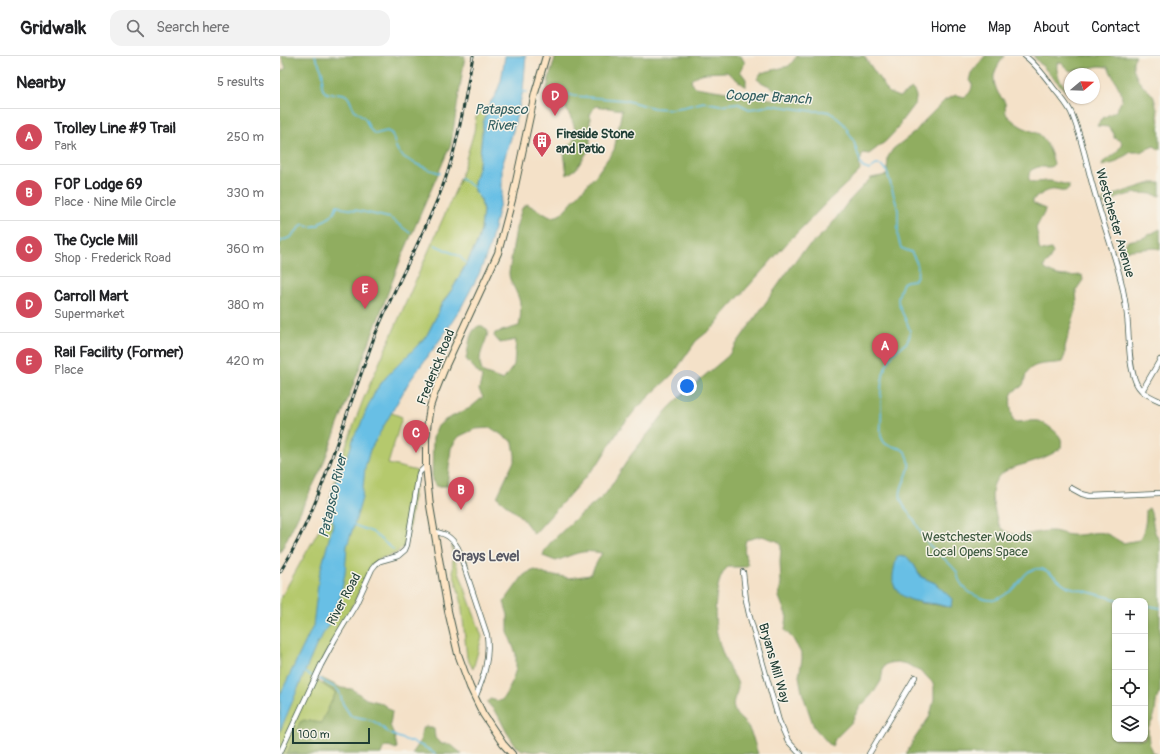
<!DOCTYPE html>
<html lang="en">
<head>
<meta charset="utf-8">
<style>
	body { margin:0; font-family:Pangolin,sans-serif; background:#f2f2f2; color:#202124 }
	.controls { position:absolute; right:12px; bottom:12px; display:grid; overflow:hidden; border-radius:8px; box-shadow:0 1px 3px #0004 }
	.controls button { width:36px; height:36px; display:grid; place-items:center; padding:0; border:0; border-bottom:1px solid #e0e0e0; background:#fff; color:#202124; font:20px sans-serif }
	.compass { position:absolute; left:784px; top:12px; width:36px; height:36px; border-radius:50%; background:#fff; box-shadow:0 1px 3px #0004; rotate:71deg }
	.scale { position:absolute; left:12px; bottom:10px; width:78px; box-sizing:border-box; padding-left:4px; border:2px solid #1f3d34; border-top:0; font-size:11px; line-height:14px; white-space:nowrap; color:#1f3d34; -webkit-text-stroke:3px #f7f3e8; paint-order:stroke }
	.you { position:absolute; left:407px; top:330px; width:14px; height:14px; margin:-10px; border:3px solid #fff; border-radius:50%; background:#1a73e8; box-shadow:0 0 0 6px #1a73e833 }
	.badge { display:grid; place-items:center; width:26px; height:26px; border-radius:50%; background:#d1495b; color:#fff; font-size:13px; font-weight:700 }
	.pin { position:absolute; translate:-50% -33px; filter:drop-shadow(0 1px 2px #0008) }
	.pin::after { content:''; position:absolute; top:21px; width:14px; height:12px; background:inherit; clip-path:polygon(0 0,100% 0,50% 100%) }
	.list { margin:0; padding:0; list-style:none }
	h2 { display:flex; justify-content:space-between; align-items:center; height:52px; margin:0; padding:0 16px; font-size:17px }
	h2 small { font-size:13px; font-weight:400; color:#757577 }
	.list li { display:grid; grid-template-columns:26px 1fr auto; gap:12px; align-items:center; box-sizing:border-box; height:56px; padding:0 16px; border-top:1px solid #e0e0e0 }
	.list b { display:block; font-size:15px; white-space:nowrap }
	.list p { margin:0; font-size:13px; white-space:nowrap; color:#757577 }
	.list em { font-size:13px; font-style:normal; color:#757577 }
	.icon { flex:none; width:22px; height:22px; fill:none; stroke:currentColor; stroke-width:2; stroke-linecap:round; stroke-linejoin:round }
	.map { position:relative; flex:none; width:880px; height:698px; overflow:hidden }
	header { display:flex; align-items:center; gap:24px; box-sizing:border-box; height:56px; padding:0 20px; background:#fff; border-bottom:1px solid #e0e0e0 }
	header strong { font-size:19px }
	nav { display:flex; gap:22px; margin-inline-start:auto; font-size:14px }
	.search { width:280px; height:36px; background:#f2f2f2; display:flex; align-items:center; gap:10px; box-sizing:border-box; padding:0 14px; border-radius:12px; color:#757577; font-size:15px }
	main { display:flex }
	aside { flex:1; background:#fff }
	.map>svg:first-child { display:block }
	.green { fill:#b5c96d; stroke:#6a8350 }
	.forest { fill:#90ad60; stroke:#58754a; fill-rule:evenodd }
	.water { fill:#68bfe5; stroke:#447e8c }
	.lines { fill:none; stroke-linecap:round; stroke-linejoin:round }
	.stream { stroke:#68bfe5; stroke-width:1.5 }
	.street-casing { stroke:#3f564a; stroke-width:6 }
	.secondary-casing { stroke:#3f564a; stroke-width:8 }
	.street { stroke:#fff; stroke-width:4.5 }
	.secondary { stroke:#fde5c5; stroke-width:6 }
	.rail-casing { stroke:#1f3d34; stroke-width:3 }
	.rail { stroke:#f7f3e8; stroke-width:1.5; stroke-dasharray:4.5; stroke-linecap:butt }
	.labels { text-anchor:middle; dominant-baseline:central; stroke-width:3; stroke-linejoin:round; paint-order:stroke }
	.poi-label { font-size:13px; font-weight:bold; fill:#1f3d34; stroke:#f7f3e8; text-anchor:start }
	.street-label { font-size:13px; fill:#1f3d34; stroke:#f7f3e8 }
	.park-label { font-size:13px; fill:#3d593f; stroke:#f7f3e8 }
	.water-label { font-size:14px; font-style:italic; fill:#315e60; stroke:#f7f3e8 }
	.neighbourhood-label { font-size:14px; font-weight:bold; fill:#595a65; stroke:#f7f3e8 }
</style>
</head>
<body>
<header>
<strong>Gridwalk</strong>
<div class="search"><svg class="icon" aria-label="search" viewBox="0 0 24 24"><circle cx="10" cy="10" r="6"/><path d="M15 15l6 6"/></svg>Search here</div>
<nav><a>Home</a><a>Map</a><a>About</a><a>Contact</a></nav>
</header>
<main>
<aside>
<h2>Nearby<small>5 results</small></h2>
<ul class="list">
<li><span class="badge">A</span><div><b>Trolley Line #9 Trail</b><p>Park</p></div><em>250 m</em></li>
<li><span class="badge">B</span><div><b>FOP Lodge 69</b><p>Place · Nine Mile Circle</p></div><em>330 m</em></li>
<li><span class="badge">C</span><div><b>The Cycle Mill</b><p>Shop · Frederick Road</p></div><em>360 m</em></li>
<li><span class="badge">D</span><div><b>Carroll Mart</b><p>Supermarket</p></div><em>380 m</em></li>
<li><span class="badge">E</span><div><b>Rail Facility (Former)</b><p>Place</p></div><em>420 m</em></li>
</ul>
</aside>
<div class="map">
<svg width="880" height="698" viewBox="0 0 880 698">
	<rect width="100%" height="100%" fill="#f7f3e8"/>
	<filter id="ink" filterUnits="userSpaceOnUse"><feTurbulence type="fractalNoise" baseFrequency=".025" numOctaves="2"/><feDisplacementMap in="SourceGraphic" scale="8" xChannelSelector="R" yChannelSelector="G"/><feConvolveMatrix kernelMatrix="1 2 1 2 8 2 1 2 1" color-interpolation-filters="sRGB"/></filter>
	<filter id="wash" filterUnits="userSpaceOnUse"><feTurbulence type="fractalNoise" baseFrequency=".012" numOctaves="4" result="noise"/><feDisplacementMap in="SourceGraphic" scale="16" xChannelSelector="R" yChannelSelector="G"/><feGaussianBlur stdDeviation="0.9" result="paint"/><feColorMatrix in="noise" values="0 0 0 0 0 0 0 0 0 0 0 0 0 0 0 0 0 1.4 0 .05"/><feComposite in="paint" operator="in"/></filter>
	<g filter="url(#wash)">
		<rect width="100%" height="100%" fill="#f4e1c8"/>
		<!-- green -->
		<path class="green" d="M208 50 203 68 199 108 194 126V135L201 144 203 155 201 174 197 187 173 232 161 249 155 263 147 279 138 289 107 320 96 334 90 348 122 361 108 408 137 415 128 479C119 509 104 492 90 512L74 547 33 622 68 645 60 698H0V543L43 467 60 406 83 344 179 126 194 76 196 61Z
			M172 490 174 494 175 504 202 581 193 613 187 602 181 544 173 516Z"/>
		<!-- forest -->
		<path class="forest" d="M1 0H185L171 88 120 205 42 411 0 497V16L6 12Z
			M276 0H461L465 7 460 15 466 23V31L447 16H444C433 17 419 15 411 24L412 28 415 31 497 44H499C498 29 486 31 477 23L481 17 509 10 517 0H584L609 37 619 41 621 40 632 33C636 37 637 41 635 47L620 67 619 71 606 85 589 98 583 97 579 108 580 114 579 116 550 143 508 186 441 261 436 269 416 285 394 317 357 352 339 374 319 406 254 478 242 462 217 441 235 403V399L233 386 211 372 195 373 180 380 177 383 171 392 167 430H156L152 424 153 382 157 371 165 364 190 352 203 341 199 334 202 321 186 303C188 296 188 289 190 283 192 273 201 263 208 276 205 292 195 300 203 317L223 324 224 323 234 309 236 284 220 287 214 280 215 277 239 270C241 259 242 248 237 238 234 230 229 225 229 217L236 172 242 152 247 148 270 161 277 160 281 158 316 119 334 94 342 54 315 50 310 59V92L296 113 287 119 284 96V94C287 91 293 86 295 82 298 73 288 56 284 49L273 47 266 41 269 22Z
			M705 0H724C715 14 710 20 718 37 720 41 724 43 725 47 726 52 724 58 729 61 734 66 741 71 747 73 751 75 755 76 759 78 766 83 772 99 774 108L771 111H758L751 114C742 132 762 124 770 125 777 126 783 128 789 129V133C782 138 778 133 771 134 765 135 759 140 753 143V147L765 153 764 157 756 172 758 181 759 193 762 195 771 193 773 197 769 204 764 210 765 213C777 222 788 220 802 219L803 224 796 234 797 249 785 291V299L782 306C771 309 753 305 747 317 745 320 745 325 743 329 741 332 736 333 733 336 728 344 732 355 733 364L737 366C744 366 752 364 759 365 765 367 779 377 781 383 782 386 781 389 781 392 772 399 761 403 751 406 740 410 729 411 720 419 712 426 711 438 713 447 715 455 717 468 722 473 736 485 757 474 773 475 781 476 787 480 797 479 806 479 815 475 824 477 831 479 837 484 843 487L859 484C865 475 866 465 866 454L869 452C873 460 872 467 875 476 876 479 878 482 880 485V636C874 644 877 654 873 663 872 667 868 670 868 674 868 681 869 690 872 696L877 698H626L635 682 650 660 654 643V630L652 626 643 617 627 608 617 606 609 607 605 609 603 613 601 625 594 636 579 652 571 667 555 683 552 690 549 688 534 671 522 636 519 620 522 603V599L513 583 505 574 507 561 499 541 501 527 500 505 501 492V488L497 485 482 480 466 484C463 494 465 500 468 509L464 511H448C435 521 434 557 436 572 438 585 443 599 448 610 451 616 457 623 458 629 458 640 450 643 455 656 457 660 460 662 463 665 466 668 468 671 470 675 474 682 475 691 478 698H275L263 695 255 696 242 694 235 689 226 675 218 659 207 646 210 643 218 645 222 644 230 631 236 613V598L228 577V559L224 546 243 520 247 517 255 514 267 519 280 520 289 522 310 519 322 497C301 493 295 498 276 505L263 500 264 496 270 487 294 464 320 443 327 436 351 399 387 354 404 337 448 300 520 198 545 176 551 169 568 146 591 122 607 119 608 101 613 93 635 76 643 66 665 44 676 39 684 41C689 39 693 33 692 27L689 25 691 17ZM634 509 641 521 655 527 665 551 658 549 640 547ZM835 545H865V683H835Z
			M753 0H856C849 7 856 21 861 28 865 33 872 36 874 42 879 57 880 78 880 94L874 90 860 96H851L834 107 822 110 823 106 834 99 842 89 841 85 834 82V78L829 71 817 70 821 63 836 55 842 44 841 36 828 11 820 10 790 15 781 7 777 6C775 22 784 28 790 40Z
			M871 127H880V140C866 136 852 136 838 142 833 144 828 147 823 149V144L827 141Z
			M880 173V193L875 192 840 195 848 185 863 182Z
			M41 622 61 632 72 633 86 643 101 647 111 654 112 656 110 669 114 679 117 691 116 693C107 689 104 688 101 698H7L20 666 24 664 41 667 56 636C50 633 42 630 41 622Z
			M146 670 154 673 155 682 161 688H170L182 698H132L140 686 142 673Z"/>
		<!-- water -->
		<path class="water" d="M225 0H246L243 35 231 82 222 110V138L209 193 199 218 182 250 167 274 129 326 90 394 85 412 82 442 76 463 67 490 65 518 60 542 49 568 36 590 0 675V639L33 570 39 520 53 468 50 447 54 432 61 411 70 394 74 380 80 370 86 355 96 334 107 320 138 289 147 279 155 263 161 249 173 232 190 201 197 187 201 174 203 155 201 144 194 135V126L199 108 203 68 208 50 216 38 221 25Z
			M626 500 634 509 641 521 655 527 672 543 671 551C666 551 661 549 656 548 641 546 621 546 614 529 611 522 615 509 617 501Z"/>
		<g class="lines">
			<!-- stream -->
			<path class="stream" d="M35 0C38 6 42 13 43 20 43 25 40 30 44 35 50 42 60 33 67 40 71 44 71 49 74 53 76 57 83 59 85 63 90 70 86 71 95 78L107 75 111 77C115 82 114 89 118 95 123 104 149 114 160 117
				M241 35 247 36
				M265 38 285 37 294 40 344 44 374 52 390 53 404 51 424 46 440 49 457 47 469 53 478 52 491 49 532 55H543L550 56 564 68 574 86 582 111 589 114 596 109H600L605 112 608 119 618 154V181L621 192 631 196C637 206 641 213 635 224L627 225 623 227C621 232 618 239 618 244 619 255 631 269 630 278 628 289 622 289 615 296 608 304 603 315 602 326 600 335 601 344 601 353 602 362 600 371 601 380 602 383 603 386 606 388 615 393 623 389 628 401 634 416 617 429 621 444 623 451 629 456 633 462 637 468 640 476 644 483 653 495 667 503 676 515 678 518 678 521 679 524 683 532 690 538 699 541 713 547 718 544 729 536 733 533 737 529 740 525 746 517 750 511 762 513 773 516 778 526 789 531L843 545
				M180 122 195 132
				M0 187 1 185 11 181 22 169 24 168C28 172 33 171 39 169L40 166C50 162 54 160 57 149L62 152 75 154 110 162 130 177
				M155 189 179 200 187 208
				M74 469 92 476 114 494
				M865 549 880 552
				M23 616 32 620
				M39 623 54 631 59 635 63 648 71 660C80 662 90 662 98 668 105 672 105 676 113 679 128 686 142 687 155 698"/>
		</g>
	</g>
	<g filter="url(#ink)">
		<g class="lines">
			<!-- street casing -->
			<g class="street-casing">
				<path id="street" d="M745 0C757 9 766 22 775 34 781 41 787 48 791 56 802 80 807 112 815 138 825 176 841 212 846 252 850 274 847 303 855 324 859 336 869 340 880 345
					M862 335 880 304
					M791 432 802 438 810 440 880 437
					M154 476C166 477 172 482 178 492L207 579C210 602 204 621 195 642
					M463 516 466 544 469 558 499 665 508 685 520 698
					M0 697 41 609 55 583 76 548 92 513 96 508 100 505 118 500 125 494 127 489 139 417 146 410
					M589 698 635 621"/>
			</g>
			<!-- secondary casing -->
			<g class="secondary-casing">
				<path id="secondary" d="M232 698 223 688 203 658 190 631 178 598 168 555 150 450 146 410V383L148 364 150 351 154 339 166 309 218 197 232 144 255 37 266 0"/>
			</g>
			<!-- street -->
			<use href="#street" class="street"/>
			<!-- secondary -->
			<use href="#secondary" class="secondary"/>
			<!-- rail casing -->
			<g class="rail-casing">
				<path id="rail" d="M0 516C24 478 40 438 54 395 67 359 79 323 92 287 113 231 145 180 165 124 179 84 185 42 193 0"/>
			</g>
			<!-- rail -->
			<use href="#rail" class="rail"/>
		</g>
	</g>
	<!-- icons -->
	<defs>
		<g id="building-pin" transform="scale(1)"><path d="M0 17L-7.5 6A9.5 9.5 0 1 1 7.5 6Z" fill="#d1495b" stroke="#f7f3e8"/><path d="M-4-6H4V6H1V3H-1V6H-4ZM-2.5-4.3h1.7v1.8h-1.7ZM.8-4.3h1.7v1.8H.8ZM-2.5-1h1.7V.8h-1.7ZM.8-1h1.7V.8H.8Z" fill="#fff"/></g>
	</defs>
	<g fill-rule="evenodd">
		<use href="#building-pin" x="262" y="85"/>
	</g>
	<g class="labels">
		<!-- poi labels -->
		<g class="poi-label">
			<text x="276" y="78">Fireside Stone<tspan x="276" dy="15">and Patio</tspan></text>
		</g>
		<!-- street labels -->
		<g class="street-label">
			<text transform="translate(835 167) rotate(74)">Westchester Avenue</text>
			<text transform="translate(156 311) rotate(-68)">Frederick Road</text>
			<text transform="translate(64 543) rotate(-62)">River Road</text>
			<text transform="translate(494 607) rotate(74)">Bryans Mill Way</text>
		</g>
		<!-- park labels -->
		<g class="park-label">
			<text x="697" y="481">Westchester Woods<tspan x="697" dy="15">Local Opens Space</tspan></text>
		</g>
		<!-- water labels -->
		<g class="water-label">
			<text transform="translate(488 41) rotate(3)">Cooper Branch</text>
			<text x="221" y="53">Patapsco<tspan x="221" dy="16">River</tspan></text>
			<text transform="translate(53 440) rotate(-77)">Patapsco River</text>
		</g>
		<!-- neighbourhood labels -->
		<g class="neighbourhood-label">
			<text x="206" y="500">Grays Level</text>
		</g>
	</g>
</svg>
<div class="controls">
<button>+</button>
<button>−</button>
<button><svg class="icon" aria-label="locate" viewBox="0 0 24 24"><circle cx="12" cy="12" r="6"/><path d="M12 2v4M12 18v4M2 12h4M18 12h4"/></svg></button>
<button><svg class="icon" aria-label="layers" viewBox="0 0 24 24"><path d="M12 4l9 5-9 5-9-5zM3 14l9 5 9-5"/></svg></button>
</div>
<svg class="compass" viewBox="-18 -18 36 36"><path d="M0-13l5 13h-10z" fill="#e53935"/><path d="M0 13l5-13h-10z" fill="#757577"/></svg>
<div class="scale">100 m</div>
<div class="you"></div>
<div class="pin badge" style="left:605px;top:310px">A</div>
<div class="pin badge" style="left:181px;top:454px">B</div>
<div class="pin badge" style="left:136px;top:397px">C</div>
<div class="pin badge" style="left:275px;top:60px">D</div>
<div class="pin badge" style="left:85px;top:253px">E</div>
</div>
</main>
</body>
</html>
